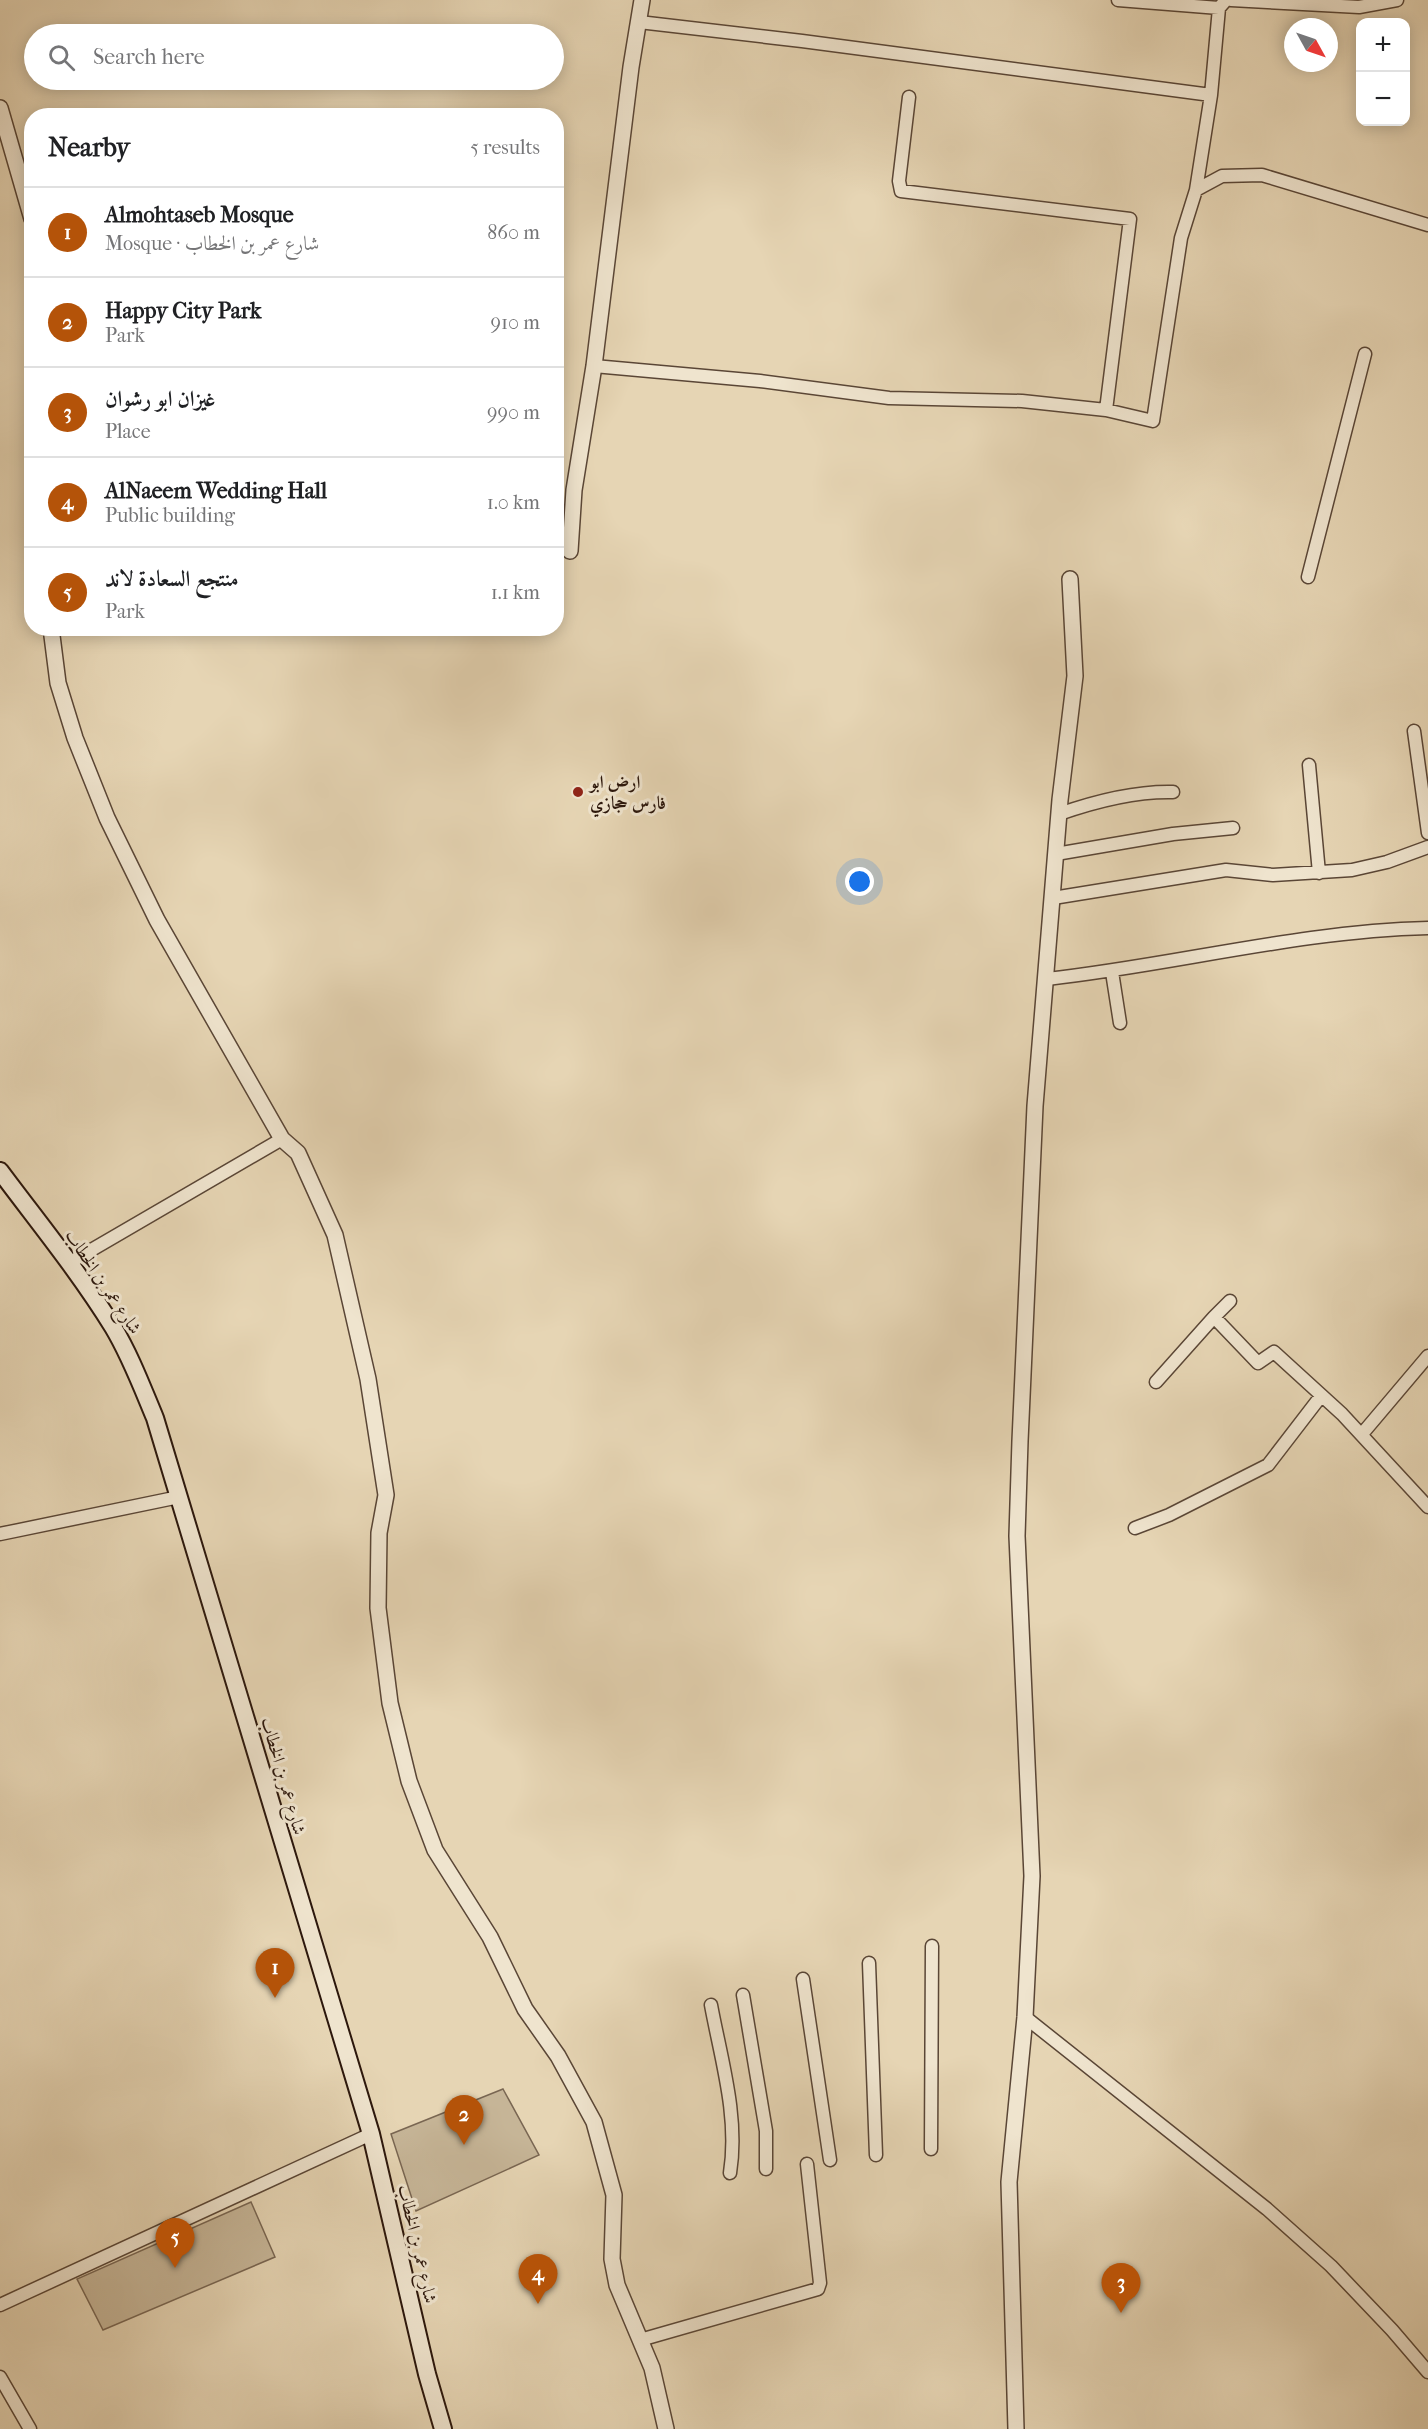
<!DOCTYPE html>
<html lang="en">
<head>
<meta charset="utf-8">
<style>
	body { margin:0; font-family:"IM FELL French Canon",Amiri,serif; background:#f2f2f2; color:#202124 }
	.controls { position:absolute; right:18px; top:18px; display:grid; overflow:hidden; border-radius:12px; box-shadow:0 3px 15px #0003 }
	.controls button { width:54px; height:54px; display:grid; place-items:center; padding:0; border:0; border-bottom:2px solid #e0e0e0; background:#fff; color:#202124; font:30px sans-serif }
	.compass { position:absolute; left:1284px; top:18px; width:54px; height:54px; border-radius:50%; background:#fff; box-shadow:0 3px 15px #0003; rotate:130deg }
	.you { position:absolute; left:860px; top:882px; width:21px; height:21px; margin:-15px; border:4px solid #fff; border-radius:50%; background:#1a73e8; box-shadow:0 0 0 9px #1a73e833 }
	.badge { display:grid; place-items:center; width:39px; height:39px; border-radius:50%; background:#b45309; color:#fff; font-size:20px; font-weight:700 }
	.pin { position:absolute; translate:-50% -50px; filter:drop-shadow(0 2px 3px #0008) }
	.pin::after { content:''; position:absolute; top:32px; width:21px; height:18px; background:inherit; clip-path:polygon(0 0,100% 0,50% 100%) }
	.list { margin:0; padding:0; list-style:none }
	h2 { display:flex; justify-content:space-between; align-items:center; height:78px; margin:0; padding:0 24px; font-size:26px }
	h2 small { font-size:20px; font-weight:400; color:#757577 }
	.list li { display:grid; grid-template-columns:39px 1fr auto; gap:18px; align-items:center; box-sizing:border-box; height:90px; padding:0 24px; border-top:2px solid #e0e0e0 }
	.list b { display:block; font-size:22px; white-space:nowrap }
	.list p { margin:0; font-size:20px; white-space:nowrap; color:#757577 }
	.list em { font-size:20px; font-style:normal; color:#757577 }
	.icon { flex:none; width:33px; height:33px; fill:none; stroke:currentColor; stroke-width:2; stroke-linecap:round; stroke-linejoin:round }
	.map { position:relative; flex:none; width:1428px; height:2429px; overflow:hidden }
	.search { position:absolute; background:#fff; box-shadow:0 3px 15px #0003; left:24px; top:24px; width:540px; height:66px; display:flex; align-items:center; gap:15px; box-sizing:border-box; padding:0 21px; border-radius:33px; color:#757577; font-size:22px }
	.panel { position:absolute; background:#fff; box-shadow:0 3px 15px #0003; left:24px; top:108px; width:540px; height:528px; border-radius:24px }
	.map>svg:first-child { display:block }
	.green { fill:#c6b597; stroke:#796652; stroke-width:1.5 }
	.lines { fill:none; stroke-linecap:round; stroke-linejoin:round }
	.minor-casing { stroke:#5a4636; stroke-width:15 }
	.tertiary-casing { stroke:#5a4636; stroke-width:18 }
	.secondary-casing { stroke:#2c170c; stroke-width:20 }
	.minor { stroke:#efe4ce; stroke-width:12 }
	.tertiary { stroke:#efe4ce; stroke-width:15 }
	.secondary { stroke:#efe4ce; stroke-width:16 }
	.poi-dot { fill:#8f2418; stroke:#efe4ce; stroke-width:2 }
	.labels { text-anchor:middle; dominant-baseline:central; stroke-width:6; stroke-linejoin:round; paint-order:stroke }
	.poi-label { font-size:18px; font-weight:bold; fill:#2c170c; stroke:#efe4ce; text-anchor:start }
	.street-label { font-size:18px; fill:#2c170c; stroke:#efe4ce }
</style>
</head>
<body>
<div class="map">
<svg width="1428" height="2429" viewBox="0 0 1428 2429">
	<rect width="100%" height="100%" fill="#e6d5b4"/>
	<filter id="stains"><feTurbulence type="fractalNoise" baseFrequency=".00333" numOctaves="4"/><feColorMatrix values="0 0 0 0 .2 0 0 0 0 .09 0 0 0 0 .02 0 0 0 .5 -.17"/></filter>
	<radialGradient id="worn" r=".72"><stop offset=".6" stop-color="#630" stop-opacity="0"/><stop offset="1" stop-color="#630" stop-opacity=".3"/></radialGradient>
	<!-- green -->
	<path class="green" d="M503 2089 539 2155 416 2211 391 2134Z
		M251 2202 275 2257 103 2330 77 2279Z"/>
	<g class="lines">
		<!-- minor casing -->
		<g class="minor-casing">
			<path id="minor" d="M1118 0 1219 8
				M1231 0 1359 7 1397 0
				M639 22 802 41 1211 95
				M909 97 899 181 901 191 1130 219 1106 410
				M1196 190 1222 176 1262 175 1428 225
				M594 366 760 381 889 398 1022 401 1106 410 1153 421 1181 238 1196 190 1211 95 1219 8 1226 0
				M1308 577 1365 354
				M1414 731 1428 833
				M1309 765 1319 873
				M1059 814C1096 801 1134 791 1173 792
				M1056 854 1173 834 1233 828
				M1053 898 1226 870 1273 875 1352 870 1387 862 1428 847
				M1112 972 1120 1023
				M1047 979C1174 965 1300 931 1428 928
				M69 1263 282 1139
				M1230 1301 1214 1317 1258 1363 1274 1352 1342 1414 1428 1507
				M1156 1382 1214 1317
				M1362 1434 1428 1356
				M1135 1528 1169 1515 1268 1465 1321 1396
				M0 1534 179 1497
				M869 1963 876 2155
				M803 1979 830 2160
				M743 1995 766 2131V2169
				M711 2005C721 2059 739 2117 730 2173
				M1025 2017 1267 2209 1331 2266 1392 2330 1428 2372
				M931 2149 932 1946
				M0 2305 371 2134
				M640 2340 818 2289 820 2283 807 2164
				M0 2377 30 2429"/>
		</g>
		<!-- tertiary casing -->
		<g class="tertiary-casing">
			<path id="tertiary" d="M0 108 32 219
				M570 551 574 490 594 366 631 67 642 0
				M51 628 58 683 75 738 107 818 157 920 282 1139 298 1153 335 1235 368 1379 386 1495 379 1533 378 1608 390 1703 409 1781 435 1850 490 1937 525 2009 558 2056 594 2122 614 2195 612 2259 617 2285 652 2368 666 2429
				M1016 2429 1009 2182 1025 2017 1032 1876 1017 1536 1020 1441 1035 1106 1060 800 1075 676 1070 579"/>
		</g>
		<!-- secondary casing -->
		<g class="secondary-casing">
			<path id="secondary" d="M0 1171C38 1222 79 1272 113 1327 130 1355 142 1387 155 1418L371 2134 427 2374 443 2429"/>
		</g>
		<!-- minor -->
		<use href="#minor" class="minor"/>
		<!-- tertiary -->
		<use href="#tertiary" class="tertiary"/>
		<!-- secondary -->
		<use href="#secondary" class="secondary"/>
	</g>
	<!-- markers -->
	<circle class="poi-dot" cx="578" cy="792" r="6"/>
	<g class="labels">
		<!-- poi labels -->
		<g class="poi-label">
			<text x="590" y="782">ارض ابو<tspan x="590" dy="21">فارس حجازي</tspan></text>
		</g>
		<!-- street labels -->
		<g class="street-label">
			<text transform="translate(103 1282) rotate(56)">شارع عمر بن الخطاب</text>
			<text transform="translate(283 1776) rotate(74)">شارع عمر بن الخطاب</text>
			<text transform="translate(417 2244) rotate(77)">شارع عمر بن الخطاب</text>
		</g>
	</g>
	<rect width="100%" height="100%" filter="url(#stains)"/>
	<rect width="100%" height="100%" fill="url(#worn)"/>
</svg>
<div class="controls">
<button>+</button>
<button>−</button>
</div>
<svg class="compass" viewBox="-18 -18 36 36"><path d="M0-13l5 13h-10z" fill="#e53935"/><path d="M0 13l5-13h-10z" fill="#757577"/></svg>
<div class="you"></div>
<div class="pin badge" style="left:275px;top:1998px">1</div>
<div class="pin badge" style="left:464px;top:2145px">2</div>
<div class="pin badge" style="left:1121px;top:2313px">3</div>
<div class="pin badge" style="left:538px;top:2304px">4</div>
<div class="pin badge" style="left:175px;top:2268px">5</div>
<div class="search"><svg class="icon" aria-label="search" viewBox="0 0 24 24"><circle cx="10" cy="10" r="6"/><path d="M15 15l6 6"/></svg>Search here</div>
<section class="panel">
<h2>Nearby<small>5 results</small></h2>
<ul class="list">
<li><span class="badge">1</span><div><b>Almohtaseb Mosque</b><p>Mosque · شارع عمر بن الخطاب</p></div><em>860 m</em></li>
<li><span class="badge">2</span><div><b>Happy City Park</b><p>Park</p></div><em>910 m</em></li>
<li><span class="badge">3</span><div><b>غيزان ابو رشوان</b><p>Place</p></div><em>990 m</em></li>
<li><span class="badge">4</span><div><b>AlNaeem Wedding Hall</b><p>Public building</p></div><em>1.0 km</em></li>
<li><span class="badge">5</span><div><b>منتجع السعادة لاند</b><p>Park</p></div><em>1.1 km</em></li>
</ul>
</section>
</div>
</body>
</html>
